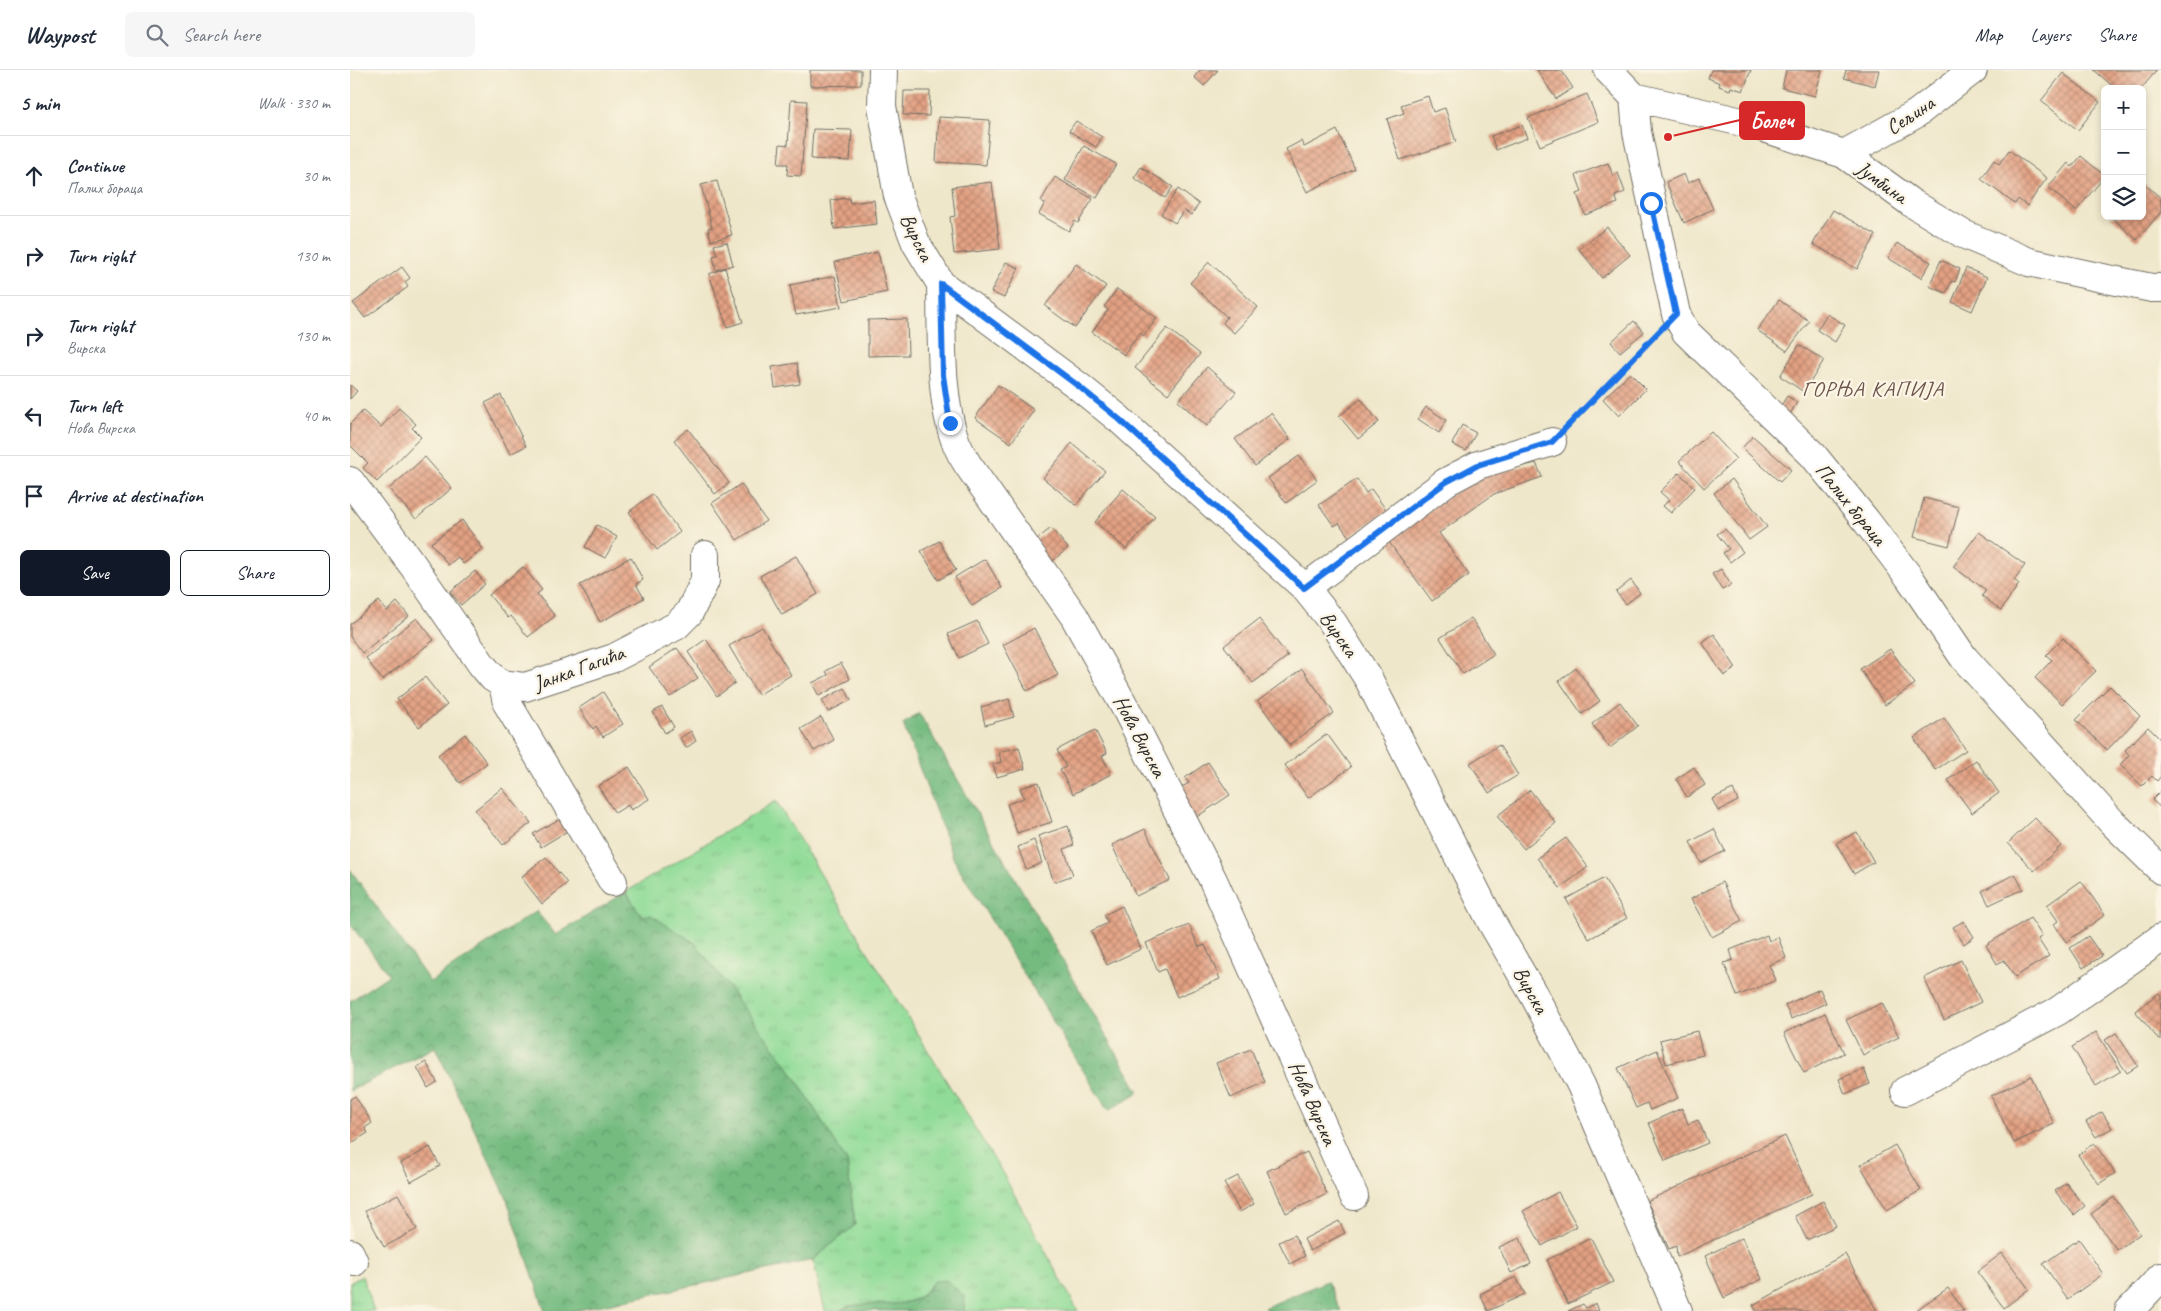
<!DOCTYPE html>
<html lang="en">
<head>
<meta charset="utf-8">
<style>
	body { margin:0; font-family:Caveat,sans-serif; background:#f6f6f7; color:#1f2937 }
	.controls { position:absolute; right:15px; top:15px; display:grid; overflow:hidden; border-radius:8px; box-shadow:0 2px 8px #0003 }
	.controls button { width:45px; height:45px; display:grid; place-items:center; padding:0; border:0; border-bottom:1px solid #e0e1e3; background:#fff; color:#1f2937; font:25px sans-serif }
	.stop { position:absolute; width:15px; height:15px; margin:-11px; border:4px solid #1a73e8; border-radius:50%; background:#fff }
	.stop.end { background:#1a73e8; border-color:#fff; box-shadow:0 1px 5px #0008 }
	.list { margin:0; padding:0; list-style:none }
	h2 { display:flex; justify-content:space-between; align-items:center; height:65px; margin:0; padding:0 20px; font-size:21px }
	h2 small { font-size:16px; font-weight:400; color:#747a83 }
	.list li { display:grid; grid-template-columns:32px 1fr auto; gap:15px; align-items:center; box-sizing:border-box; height:80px; padding:0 20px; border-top:1px solid #e0e1e3 }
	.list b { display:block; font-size:19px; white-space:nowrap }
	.list p { margin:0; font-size:16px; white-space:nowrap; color:#747a83 }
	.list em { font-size:16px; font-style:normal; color:#747a83 }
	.actions { display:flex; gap:10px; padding:15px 20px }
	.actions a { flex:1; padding:11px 0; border:1px solid #111827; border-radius:8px; text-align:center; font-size:18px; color:#111827 }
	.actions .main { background:#111827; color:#fff }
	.icon { flex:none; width:28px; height:28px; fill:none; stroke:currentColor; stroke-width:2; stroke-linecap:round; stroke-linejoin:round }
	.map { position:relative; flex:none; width:1811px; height:1241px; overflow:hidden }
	header { display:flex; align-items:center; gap:30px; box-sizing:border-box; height:70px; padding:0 25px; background:#fff; border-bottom:1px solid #e0e1e3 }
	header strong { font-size:24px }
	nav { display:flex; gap:28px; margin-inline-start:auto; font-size:18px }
	.search { width:350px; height:45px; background:#f6f6f7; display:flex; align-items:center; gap:12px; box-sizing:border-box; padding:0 18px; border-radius:8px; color:#747a83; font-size:19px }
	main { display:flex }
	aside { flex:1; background:#fff }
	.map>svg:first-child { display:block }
	.grass { fill:url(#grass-tufts); stroke:#5e8361 }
	.forest { fill:url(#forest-crowns); stroke:#507356 }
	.building { fill:url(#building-cross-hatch) }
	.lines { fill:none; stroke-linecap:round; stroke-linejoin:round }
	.minor-casing { stroke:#706d63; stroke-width:30 }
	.path { stroke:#706d63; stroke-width:3; stroke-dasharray:1 4; stroke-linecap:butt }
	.minor { stroke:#fff; stroke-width:28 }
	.route { stroke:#1a73e8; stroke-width:6 }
	.labels { text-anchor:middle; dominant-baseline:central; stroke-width:4.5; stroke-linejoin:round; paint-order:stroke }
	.street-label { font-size:21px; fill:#2b2b2b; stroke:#fcf5e5 }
	.neighbourhood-label { font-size:22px; letter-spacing:1px; fill:#6b544a; stroke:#fcf5e5 }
	.leader { fill:none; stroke:#d62828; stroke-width:2 }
	.callout-dot { fill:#d62828; stroke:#fcf5e5; stroke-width:2 }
	.callout { fill:#d62828; stroke:#d62828; stroke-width:2 }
	.callout-label { font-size:22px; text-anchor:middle; font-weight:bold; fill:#fff }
</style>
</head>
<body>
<header>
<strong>Waypost</strong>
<div class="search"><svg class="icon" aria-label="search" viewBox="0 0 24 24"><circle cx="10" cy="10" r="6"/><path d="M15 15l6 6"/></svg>Search here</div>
<nav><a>Map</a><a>Layers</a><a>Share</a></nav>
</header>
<main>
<aside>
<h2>5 min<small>Walk · 330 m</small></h2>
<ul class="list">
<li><svg class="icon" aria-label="ahead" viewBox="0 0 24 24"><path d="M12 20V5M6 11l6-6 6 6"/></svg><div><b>Continue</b><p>Палих бораца</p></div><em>30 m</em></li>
<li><svg class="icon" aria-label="right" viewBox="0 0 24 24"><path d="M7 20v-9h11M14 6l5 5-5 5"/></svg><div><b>Turn right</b></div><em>130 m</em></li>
<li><svg class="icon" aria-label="right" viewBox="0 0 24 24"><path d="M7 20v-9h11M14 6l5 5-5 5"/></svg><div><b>Turn right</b><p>Вирска</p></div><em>130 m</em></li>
<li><svg class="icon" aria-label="left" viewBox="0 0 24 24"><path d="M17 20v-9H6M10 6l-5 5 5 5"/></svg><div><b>Turn left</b><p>Нова Вирска</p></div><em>40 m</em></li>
<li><svg class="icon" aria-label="arrive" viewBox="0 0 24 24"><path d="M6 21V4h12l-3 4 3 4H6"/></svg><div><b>Arrive at destination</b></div></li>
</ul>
<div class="actions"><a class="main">Save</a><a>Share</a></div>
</aside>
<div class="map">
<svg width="1811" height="1241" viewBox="0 0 1811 1241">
	<defs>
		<pattern id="grass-tufts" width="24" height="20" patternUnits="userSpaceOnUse" patternTransform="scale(1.25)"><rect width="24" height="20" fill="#90db97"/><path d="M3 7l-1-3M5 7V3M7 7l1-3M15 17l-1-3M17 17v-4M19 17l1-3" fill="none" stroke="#7cbc82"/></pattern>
		<pattern id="forest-crowns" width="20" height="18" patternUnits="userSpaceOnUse" patternTransform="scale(1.25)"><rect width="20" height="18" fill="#74bb80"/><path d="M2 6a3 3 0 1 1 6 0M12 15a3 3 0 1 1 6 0" fill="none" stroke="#5f9869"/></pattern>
		<pattern id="building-cross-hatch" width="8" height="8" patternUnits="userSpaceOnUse" patternTransform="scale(1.25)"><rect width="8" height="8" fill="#e3a183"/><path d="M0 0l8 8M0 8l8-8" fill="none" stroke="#b8836b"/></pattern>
	</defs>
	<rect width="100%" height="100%" fill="#fcf5e5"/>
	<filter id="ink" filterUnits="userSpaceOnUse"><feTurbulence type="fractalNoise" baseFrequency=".02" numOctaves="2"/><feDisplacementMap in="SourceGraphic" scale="10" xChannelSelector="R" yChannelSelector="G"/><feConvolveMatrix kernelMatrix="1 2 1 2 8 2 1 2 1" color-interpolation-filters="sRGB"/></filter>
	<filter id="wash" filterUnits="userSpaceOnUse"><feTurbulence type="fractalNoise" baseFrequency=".0096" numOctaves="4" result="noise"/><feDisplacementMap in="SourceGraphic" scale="20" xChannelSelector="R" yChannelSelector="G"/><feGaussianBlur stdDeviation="1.12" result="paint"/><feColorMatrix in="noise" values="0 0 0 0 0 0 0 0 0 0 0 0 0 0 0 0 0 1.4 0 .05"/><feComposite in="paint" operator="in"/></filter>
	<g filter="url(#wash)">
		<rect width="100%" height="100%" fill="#efe7ca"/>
		<!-- grass -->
		<path class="grass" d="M426 731 653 1104 728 1241H616L584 1211 569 1228 546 1235 498 1236 489 1241H475L463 1190 505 1155 497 1092 440 999 345 873 292 847 276 822Z
			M12 1206 24 1241H0V1213Z"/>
		<!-- forest -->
		<path class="forest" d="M569 643 789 1022 758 1041 604 790 553 654Z
			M0 799 80 912 186 841 206 865 276 822 292 846 301 845 345 873 440 999 497 1092 505 1155 463 1190 224 1241H195L155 1124 85 977 0 1021V931L39 905 0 854Z
			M596 1210 615 1227 614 1239 616 1241H489C512 1227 544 1241 568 1228 574 1225 580 1216 584 1211Z
			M977 1211 991 1241H919L914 1238Z"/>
		<g id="blocks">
			<!-- building -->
			<path class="building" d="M460 0H511V15L460 16Z
				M850 0H868L854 16 844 7Z
				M1187 0H1211L1223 18 1206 29Z
				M1361 0H1401L1393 21 1381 17 1380 20 1369 16 1370 13 1358 8Z
				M1436 0H1472L1465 26 1432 18Z
				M1496 0H1529L1525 16 1494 8Z
				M1744 0H1807L1791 19H1766Z
				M1713 3 1750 32 1728 60 1691 31Z
				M554 21H580L579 46 553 45Z
				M1237 24 1248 52 1190 76 1178 48Z
				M1078 26 1083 42 1095 38 1106 72 1050 90 1037 49 1054 43 1051 35Z
				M441 30 457 31 451 106 437 105 438 94H428L430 74 438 75Z
				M589 47 640 50 636 95 586 92Z
				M726 51 752 67 746 77 719 61Z
				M1172 55 1177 68 1146 80 1141 66Z
				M463 59 502 60 500 91 461 89Z
				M987 60 1005 99 957 122 936 79 951 71 954 77Z
				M734 76 766 94 747 128 715 110Z
				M1659 80 1697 108 1677 136 1668 129 1665 134 1631 109 1644 90 1649 94Z
				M1731 86 1755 106 1726 141 1698 117 1718 93 1722 97Z
				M1258 93 1263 105 1268 103 1275 122 1265 126 1268 133 1235 145 1227 124 1232 122 1226 105Z
				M791 97 823 117 815 128 784 108Z
				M1334 104 1338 113 1349 108 1363 139 1334 153 1316 112Z
				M705 107 743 129 728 153 725 151 719 161 689 144 695 133 691 131Z
				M367 111 382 165 361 171 358 158 362 157 351 115Z
				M642 112 650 179 604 184 600 147 605 146 602 117Z
				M1792 112 1811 128V142L1787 170 1760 146H1792Z
				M828 119 849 134 841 145 834 140 825 153 811 144Z
				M499 128 500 133 524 130 527 154 484 159 481 130Z
				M1483 140 1526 165 1507 199 1463 174Z
				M1257 157 1280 185 1252 208 1229 179Z
				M377 172 383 195 366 200 363 186 367 185 364 175Z
				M1547 173 1581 192 1571 208 1538 188Z
				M528 182 537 222 494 231 485 192Z
				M1591 190 1610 199 1605 212 1602 211 1596 223 1579 216Z
				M656 192 669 198 654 228 641 222Z
				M859 192 908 237 884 263 873 253 877 247 840 213Z
				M726 194 756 216 725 258 695 236Z
				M52 197 60 208 55 212 58 217 15 248 3 233Z
				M375 198 393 252 377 257 359 204Z
				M1616 198 1637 207 1622 241 1602 232Z
				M485 206 491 237 446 245 440 215Z
				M767 219 807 248 794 266 790 263 774 285 742 262 758 240 754 237Z
				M1429 230 1459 251 1437 281 1407 260Z
				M1477 244 1495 255 1485 272 1467 260Z
				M557 249 558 285 518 286V250Z
				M1284 251 1294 262 1270 282 1261 272Z
				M817 258 850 284 818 324 785 298Z
				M1449 275 1474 290 1454 322 1430 306Z
				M447 293 450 314 425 318 422 297Z
				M857 297 886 322 857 356 828 331Z
				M1280 303 1296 319 1269 346 1253 329Z
				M0 315 7 321 0 329Z
				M648 315 684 340 661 373 625 348Z
				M151 325 176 376 160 384 135 333Z
				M1437 326 1447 332 1438 348 1427 342Z
				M1011 329 1029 352 1008 369 989 346Z
				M1076 337 1096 350 1089 363 1068 349Z
				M49 338 66 354 62 358 71 367 27 412 13 398 18 393 0 375V354L13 341 31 357Z
				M921 343 940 369 905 396 885 369Z
				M1112 355 1126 363 1116 381 1102 374Z
				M338 359 379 413 365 424 324 370Z
				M1361 362 1386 389 1354 418 1329 391Z
				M1403 366 1441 400 1430 412 1392 378Z
				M722 373 755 401 726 435 693 408Z
				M949 386 967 410 936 433 918 408Z
				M75 387 102 418 66 449 39 419Z
				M1186 393 1192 407 1144 424 1089 463 1119 505 1082 531 1039 472 1093 430 1130 407Z
				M1329 403 1345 418 1321 443 1313 436 1319 430 1310 422Z
				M1007 409 1016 423 1021 419 1037 441 999 467 989 453 984 456 969 435Z
				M1382 409 1417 457 1399 470 1364 423Z
				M391 414 416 451 387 470 362 433Z
				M773 419 805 447 776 479 745 452Z
				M302 424 330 462 307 480 279 442Z
				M1574 428 1609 437 1599 476 1564 467Z
				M112 450 133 479 113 494 108 487 98 495 81 473Z
				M247 455 267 467 255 488 235 477Z
				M701 458 718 478 697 496 680 475Z
				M1375 459 1393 482 1380 492 1373 483 1379 479 1367 464Z
				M1629 462 1675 495 1664 510 1669 514 1651 540 1632 526 1636 520 1603 497Z
				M589 471 606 500 588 510 571 481Z
				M446 486 468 524 432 545 410 506Z
				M281 487 293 510 286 514 294 528 250 552 230 515Z
				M635 489 652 518 622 536 605 507Z
				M173 497 192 520 187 524 205 546 178 567 161 546 158 548 139 525Z
				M1371 499 1381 515 1372 520 1362 504Z
				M125 501 135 514 111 535 100 522Z
				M1281 510 1290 523 1276 534 1266 522Z
				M29 531 37 541 47 532 59 546 12 583 0 567V554Z
				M67 548 84 570 32 610 16 588Z
				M1121 548 1144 584 1113 604 1090 568Z
				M909 549 938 586 903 613 874 576Z
				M627 551 638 574 609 588 598 564Z
				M412 557 441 605 408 625 379 576Z
				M684 558 708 605 677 621 653 575Z
				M1364 564 1386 598 1374 606 1352 572Z
				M1713 568 1746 601 1712 634 1685 608 1702 590 1696 585Z
				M356 569 385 613 367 626 338 582Z
				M327 578 348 608 320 627 299 597Z
				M1540 579 1565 614 1535 635 1510 599Z
				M491 593 500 609 469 626 462 613 478 605 476 601Z
				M1226 598 1250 631 1232 644 1209 611Z
				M952 599 984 643 939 675 908 631Z
				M75 607 97 635 69 657 47 629Z
				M1760 616 1790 646 1757 680 1726 650Z
				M495 618 501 630 478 642 472 630Z
				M253 622 273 654 253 667 246 656 243 659 229 638Z
				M659 629 664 647 635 655 631 637Z
				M1270 632 1288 656 1260 678 1242 654Z
				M312 637 324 657 315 663 303 642Z
				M471 647 484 670 464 681 451 659Z
				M1594 648 1616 680 1585 700 1564 668Z
				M1798 657 1811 670V706L1807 711 1802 706 1792 716 1770 695 1779 685 1775 680Z
				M745 660 757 683 752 686 761 704 723 724 710 700 716 697 707 680Z
				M341 661 346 671 336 678 330 668Z
				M115 664 137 693 110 713 88 685Z
				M977 664 1001 697 958 728 935 695Z
				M1149 675 1168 705 1139 723 1120 693Z
				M669 677 675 699 647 707 643 694 651 692 649 682Z
				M1626 690 1649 723 1622 743 1598 710Z
				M858 692 880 725 839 752 825 721 839 713 835 708Z
				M279 697 299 729 281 740 278 735 265 743 248 716Z
				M1344 697 1355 715 1337 727 1326 709Z
				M689 712 702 752 667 763 657 734 674 728 670 718Z
				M152 718 181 753 153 775 125 740Z
				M1383 719 1388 731 1368 741 1362 729Z
				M1180 720 1206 753 1174 779 1147 746Z
				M1811 721V738L1802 730Z
				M211 748 219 760 191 777 183 764Z
				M1685 748 1711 776 1684 801 1658 773Z
				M718 756 724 775 714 779 723 805 704 812 688 766Z
				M795 759 820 810 786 826 762 775Z
				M1364 759 1375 781 1351 793 1340 772Z
				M1507 762 1524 792 1504 804 1486 773Z
				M1216 768 1238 797 1210 818 1187 788Z
				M684 770 692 793 676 799 668 777Z
				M196 787 217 813 192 834 171 807Z
				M1665 804 1673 819 1639 835 1632 821Z
				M1254 808 1277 848 1239 869 1216 829Z
				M1731 811 1755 845 1716 872 1704 854 1708 851 1697 835Z
				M1372 812 1392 851 1362 867 1341 829Z
				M772 836 791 879 757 895 741 861 758 853 754 845Z
				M1680 848 1692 866 1688 869 1699 886 1665 907 1654 890 1647 894 1636 875Z
				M1614 851 1624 867 1614 874 1603 857Z
				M839 855 849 877 855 875 870 909 827 927 815 899 808 902 796 873Z
				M1417 865 1419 871 1428 867 1436 888 1419 895 1426 910 1387 926 1374 893 1383 890 1380 880Z
				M1738 866 1752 886 1733 898 1720 878Z
				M1611 890 1631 932 1594 950 1574 908Z
				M1470 919 1476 933 1441 949 1435 935Z
				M1809 923 1811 925 1810 971 1785 941Z
				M1532 933 1549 967 1513 985 1496 950Z
				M1475 943 1494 983 1454 1003 1434 963Z
				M1347 961 1353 985 1316 994 1310 970Z
				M1746 962 1771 1001 1746 1016 1722 977Z
				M1766 963 1788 996 1777 1003 1755 970Z
				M901 979 915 1012 881 1028 866 993Z
				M1307 980 1328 1028 1300 1040 1297 1033 1286 1038 1268 998Z
				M76 992 87 1012 78 1018 67 997Z
				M1514 999 1520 1014 1495 1024 1489 1009Z
				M1681 1006 1704 1054 1664 1073 1641 1026Z
				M5 1026 22 1053 15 1058 18 1063 0 1074V1029Z
				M1332 1038 1338 1054 1348 1050 1358 1073 1315 1091 1299 1053Z
				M1752 1042 1762 1058 1746 1067 1736 1052Z
				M1435 1066 1462 1124 1327 1187 1326 1176 1319 1179 1297 1131Z
				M1744 1073 1765 1103 1749 1114 1728 1085Z
				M1545 1075 1571 1120 1537 1140 1510 1095Z
				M80 1077 90 1096 61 1112 51 1093Z
				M957 1082 977 1124 936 1143 917 1101Z
				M888 1106 904 1134 890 1142 874 1113Z
				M1716 1113 1735 1136 1724 1145 1705 1121Z
				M1208 1122 1227 1156 1192 1176 1173 1141Z
				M48 1124 67 1159 34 1177 15 1141Z
				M1764 1127 1790 1164 1767 1180 1741 1144Z
				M1473 1131 1486 1156 1457 1170 1445 1146Z
				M989 1151 995 1163 960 1181 954 1169Z
				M944 1165 955 1186 940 1194 929 1172Z
				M1170 1168 1181 1194 1161 1203 1149 1177Z
				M1241 1168 1263 1212 1218 1234 1197 1190Z
				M1392 1168 1412 1209 1374 1228 1355 1186Z
				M1729 1169 1753 1204 1718 1229 1693 1194Z
				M1652 1183 1679 1219 1654 1238 1627 1202Z
				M1495 1184 1527 1241H1406L1403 1235Z
				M1166 1207 1175 1224 1138 1241 1130 1224Z
				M1598 1218 1614 1241H1565Z
				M1246 1233 1249 1241H1218L1233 1234 1236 1238Z"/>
		</g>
	</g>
	<g filter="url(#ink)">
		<use href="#blocks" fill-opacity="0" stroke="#706d63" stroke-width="1"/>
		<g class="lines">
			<!-- minor casing -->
			<g class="minor-casing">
				<path id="minor" d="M533 0 532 36 548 126 566 173 591 214 727 315 769 349 955 518 983 553 1019 610 1142 853 1185 927 1231 1015 1328 1241
					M1258 0 1284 27 1405 55 1494 84 1560 132 1613 164 1679 192 1757 209 1802 218H1811
					M1284 27 1287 62 1326 244 1336 262 1463 385 1517 452 1559 507 1614 588 1762 752 1811 800
					M1494 84 1566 44 1623 0
					M591 214C592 261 589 332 607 375 610 382 614 389 618 395L724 546 776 639 863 810 1004 1126
					M0 411 62 494 132 595 143 608 153 614 175 617 264 588 326 556 339 543 355 511V485
					M955 518 1096 412 1128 395 1202 372
					M153 614 157 633 263 812
					M1555 1021 1708 941 1811 868
					M0 1183 4 1192
					M1779 1241 1811 1207"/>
			</g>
			<!-- path -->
			<path class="path" d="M1219 354 1307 263"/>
			<!-- minor -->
			<use href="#minor" class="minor"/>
		</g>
	</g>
	<g class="lines" filter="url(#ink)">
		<!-- route -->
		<path class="route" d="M600 353 593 305 591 214 727 315 769 349 954 518 1096 412 1128 395 1202 372 1326 244 1301 133"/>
	</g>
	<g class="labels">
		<!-- street labels -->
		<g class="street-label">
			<text transform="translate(1560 45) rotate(-33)">Сељина</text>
			<text transform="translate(1532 112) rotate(36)">Јумбина</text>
			<text transform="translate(567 167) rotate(64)">Вирска</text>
			<text transform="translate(1501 434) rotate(51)">Палих бораца</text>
			<text transform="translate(989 564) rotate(55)">Вирска</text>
			<text transform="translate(229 598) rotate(-20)">Јанка Гагића</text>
			<text transform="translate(790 666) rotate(62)">Нова Вирска</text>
			<text transform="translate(1181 920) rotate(61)">Вирска</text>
			<text transform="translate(963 1033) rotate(66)">Нова Вирска</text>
		</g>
		<!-- neighbourhood labels -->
		<g class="neighbourhood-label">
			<text x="1523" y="319">ГОРЊА КАПИЈА</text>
		</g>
	</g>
	<!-- callouts -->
	<path class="leader" d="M1318 67L1390 50"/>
	<circle class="callout-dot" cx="1318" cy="67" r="5"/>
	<rect class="callout" x="1390" y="32" width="64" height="37" rx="5"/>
	<g class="callout-label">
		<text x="1422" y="58">Болеч</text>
	</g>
</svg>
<div class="controls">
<button>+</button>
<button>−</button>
<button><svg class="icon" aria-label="layers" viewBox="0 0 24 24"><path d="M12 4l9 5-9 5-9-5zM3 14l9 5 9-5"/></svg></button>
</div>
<div class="stop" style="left:1301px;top:133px"></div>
<div class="stop end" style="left:600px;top:353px"></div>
</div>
</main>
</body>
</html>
